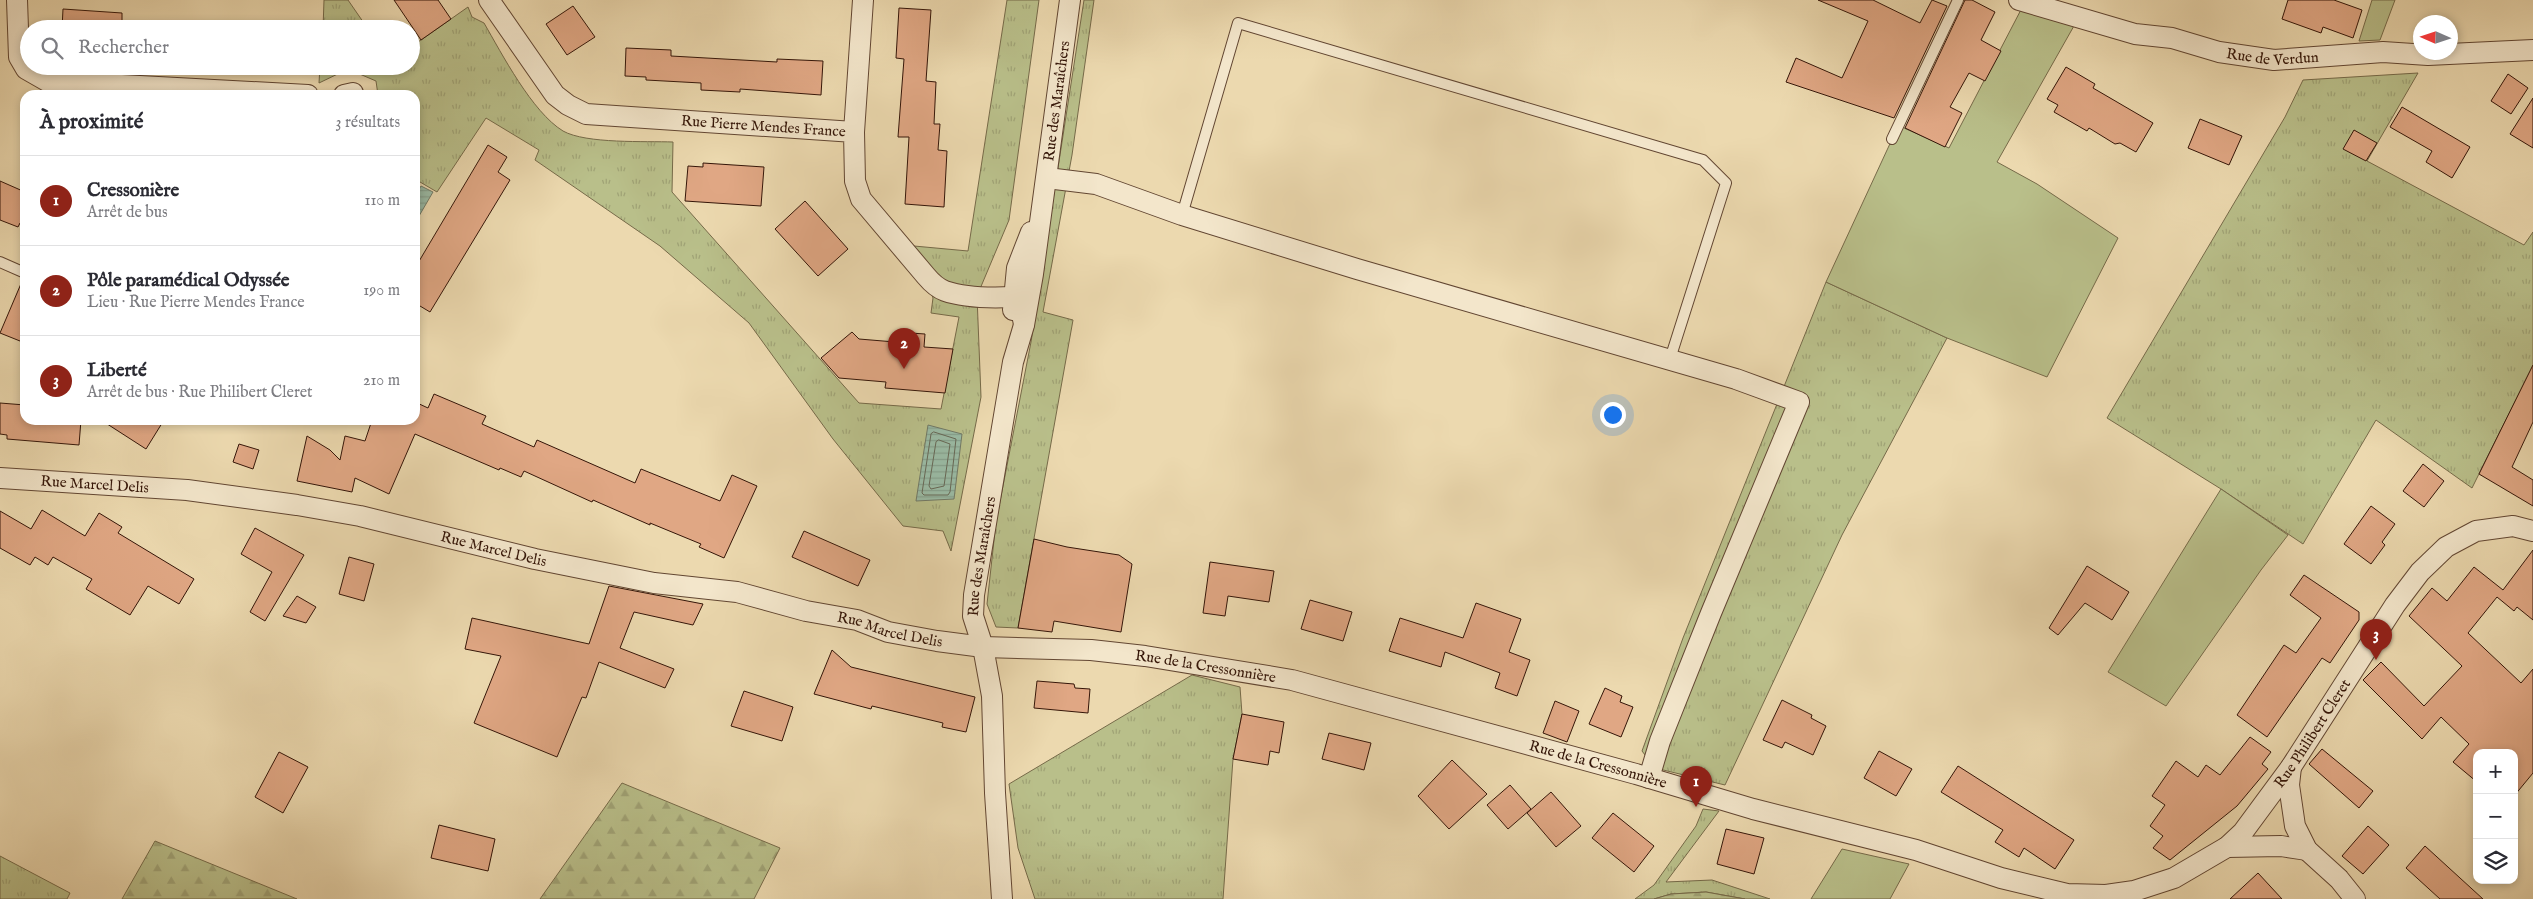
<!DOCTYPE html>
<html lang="fr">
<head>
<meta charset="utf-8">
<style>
	body { margin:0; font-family:"IM FELL English",serif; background:#f2f2f3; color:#2b2b33 }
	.controls { position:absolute; right:15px; bottom:15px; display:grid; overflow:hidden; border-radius:10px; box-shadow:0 2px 8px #0003 }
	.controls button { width:45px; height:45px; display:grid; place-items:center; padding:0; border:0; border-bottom:1px solid #e1e1e2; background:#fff; color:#2b2b33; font:25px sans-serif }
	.compass { position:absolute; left:2413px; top:15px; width:45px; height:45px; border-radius:50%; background:#fff; box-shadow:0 2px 8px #0003; rotate:273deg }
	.you { position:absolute; left:1612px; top:414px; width:18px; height:18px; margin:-12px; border:4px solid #fff; border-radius:50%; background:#1a73e8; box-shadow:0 0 0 8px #1a73e833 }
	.badge { display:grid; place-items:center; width:32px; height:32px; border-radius:50%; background:#8f2418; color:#fff; font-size:16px; font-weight:700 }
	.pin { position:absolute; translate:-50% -41px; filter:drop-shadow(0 1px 2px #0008) }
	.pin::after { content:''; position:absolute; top:26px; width:18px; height:15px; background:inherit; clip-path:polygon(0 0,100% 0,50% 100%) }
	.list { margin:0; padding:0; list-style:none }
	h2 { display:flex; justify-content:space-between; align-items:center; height:65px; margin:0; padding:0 20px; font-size:21px }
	h2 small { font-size:16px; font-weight:400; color:#7c7c81 }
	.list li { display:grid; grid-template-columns:32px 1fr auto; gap:15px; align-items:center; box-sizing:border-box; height:90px; padding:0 20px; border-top:1px solid #e1e1e2 }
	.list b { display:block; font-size:19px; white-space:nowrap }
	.list p { margin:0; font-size:16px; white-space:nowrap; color:#7c7c81 }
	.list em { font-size:16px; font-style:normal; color:#7c7c81 }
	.icon { flex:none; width:28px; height:28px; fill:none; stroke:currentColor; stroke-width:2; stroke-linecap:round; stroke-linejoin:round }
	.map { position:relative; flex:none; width:2533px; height:899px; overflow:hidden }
	.search { position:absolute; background:#fff; box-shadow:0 2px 8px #0003; left:20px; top:20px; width:400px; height:55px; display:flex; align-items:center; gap:12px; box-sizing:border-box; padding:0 18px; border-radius:28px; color:#7c7c81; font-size:19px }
	.panel { position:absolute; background:#fff; box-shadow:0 2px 8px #0003; left:20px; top:90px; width:400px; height:335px; border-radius:15px }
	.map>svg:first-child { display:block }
	.grass { fill:url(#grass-tufts); stroke:#766a49 }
	.forest { fill:url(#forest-firs); stroke:#766a49 }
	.garden { fill:#b9bf8a; stroke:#766a49 }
	.water { fill:url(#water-rules); stroke:#717966 }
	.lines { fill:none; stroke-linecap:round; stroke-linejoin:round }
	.shore { stroke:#676856; stroke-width:1 }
	.building { fill:#e0a784; stroke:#341508 }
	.lane-casing { stroke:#624632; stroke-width:12 }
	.street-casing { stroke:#624632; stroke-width:22 }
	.lane { stroke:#f3e6cb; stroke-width:10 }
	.street { stroke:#f3e6cb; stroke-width:20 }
	.labels { text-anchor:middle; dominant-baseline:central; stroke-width:5; stroke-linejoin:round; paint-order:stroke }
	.street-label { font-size:15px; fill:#341508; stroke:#f3e6cb }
</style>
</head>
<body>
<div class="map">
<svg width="2533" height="899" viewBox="0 0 2533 899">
	<defs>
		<pattern id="grass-tufts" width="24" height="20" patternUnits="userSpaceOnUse" patternTransform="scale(1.25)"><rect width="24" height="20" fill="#b9bf8a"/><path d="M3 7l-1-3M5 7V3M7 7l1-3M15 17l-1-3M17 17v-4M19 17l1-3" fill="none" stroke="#a0a376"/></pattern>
		<pattern id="forest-firs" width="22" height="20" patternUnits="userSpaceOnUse" patternTransform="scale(1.25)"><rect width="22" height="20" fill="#b9bf8a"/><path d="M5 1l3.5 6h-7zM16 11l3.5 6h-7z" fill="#a0a376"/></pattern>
		<pattern id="water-rules" width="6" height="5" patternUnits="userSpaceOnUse" patternTransform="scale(1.25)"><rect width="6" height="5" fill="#9abba5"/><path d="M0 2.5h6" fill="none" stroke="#85a08d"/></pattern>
	</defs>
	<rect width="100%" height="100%" fill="#ecd9af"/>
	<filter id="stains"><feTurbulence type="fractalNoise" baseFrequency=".004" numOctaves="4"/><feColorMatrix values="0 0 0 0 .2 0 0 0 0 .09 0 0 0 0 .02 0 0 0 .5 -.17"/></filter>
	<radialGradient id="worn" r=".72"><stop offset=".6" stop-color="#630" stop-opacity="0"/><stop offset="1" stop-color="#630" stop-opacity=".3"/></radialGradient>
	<!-- grass -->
	<path class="grass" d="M324 0H348L368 29H323Z
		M1007 0H1039L1009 220 977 296 981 397 951 551 943 531 903 526 833 439 749 323 660 246 535 160 539 150 486 118 437 192 415 179V95H378L376 81 348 69 319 83 320 66H411V47L468 7 472 17 484 23C502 54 532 112 563 131 586 144 646 141 673 142L672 192 859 403 941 409 959 317 931 313 933 298 914 246 968 251Z
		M1084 0H1094L1072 155 1043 312 1073 320 1018 628 996 627 987 604 996 522 1031 342Z
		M2418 73 2367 161 2524 245 2533 232V365L2472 488 2376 420 2303 544 2221 489 2107 418 2285 117 2303 80Z
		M1826 282 1947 338 1842 535 1725 785 1655 768 1642 751 1683 638Z
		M1192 675 1240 687 1242 714 1233 759 1223 899H1035L1018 848 1009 784Z
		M1703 809 1719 811 1666 882 1712 880 1770 899H1745L1706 892 1671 894 1654 899H1635L1654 885 1696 826Z
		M0 856 70 893 67 899H0Z"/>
	<!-- forest -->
	<path class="forest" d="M622 783 780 848 754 899H540Z
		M155 841 297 899H122Z
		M1706 892 1745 899H1654L1671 894Z"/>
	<!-- garden -->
	<path class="garden" d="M2372 0H2395L2380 40 2359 41Z
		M2025 2 2079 17 1997 162 2037 184 2118 238 2047 377 1947 338 1826 282 1900 122 1904 128 1949 148Z
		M2221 489 2288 535 2261 570 2166 706 2108 672Z
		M1842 849 1909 864 1890 899H1811Z"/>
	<!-- water -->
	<path class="water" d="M421 186 433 192 419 216 415 214V197Z
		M928 425 962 434 954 499 916 501Z"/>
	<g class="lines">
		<!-- shore -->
		<path class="shore" d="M934 432 956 439 950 492 948 495H924L922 493 931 434Z
			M939 440 950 444 944 486 931 489 929 486 936 442Z"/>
	</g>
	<!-- building -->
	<path class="building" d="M394 0H438L451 19 421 40Z
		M1818 0H1873L1920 23 1932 0 1947 6 1894 118 1786 82 1796 58 1842 78 1868 21Z
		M1965 0H1972L1995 12 1981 40 2001 51 1985 81 1969 73 1950 107 1962 113 1945 147 1905 128Z
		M2288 0H2334L2362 10 2353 38 2323 27 2321 33 2282 19Z
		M573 6 595 37 567 55 546 24Z
		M899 8 931 10 926 81 936 82 934 124H940L938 150 947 151 944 207 905 204 909 137H898L904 59 896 58Z
		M63 9 122 13V29H62Z
		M626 48 671 50V56L777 62V59L823 61 821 95 740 89V92L701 90V83L646 80V77L625 76Z
		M2066 67 2095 84 2093 88 2153 123 2136 152 2120 143 2115 144 2089 128 2087 131 2054 112 2058 105 2047 99Z
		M2508 74 2528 88 2511 114 2491 101Z
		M2533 98V148L2510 134Z
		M2402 107 2470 147 2452 178 2426 162 2432 151 2390 127Z
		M2200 119 2242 136 2229 165 2188 148Z
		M2354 130 2377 143 2366 161 2343 149Z
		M488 145 507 157 498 172 510 180 430 312 415 303V268Z
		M703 163 764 167 761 206 685 201 688 166 703 167Z
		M0 181 25 192V226L20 223 18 227 0 220Z
		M805 201 848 249 818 276 775 229Z
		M23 279 25 280V343L0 333Z
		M852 332 859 339 895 342 896 332 925 334 924 347 953 349 945 393 885 388 886 382 839 378 821 358Z
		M2533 365V422L2512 467 2533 480V506L2479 474Z
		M434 394 486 416 482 424 534 447 537 440 635 483 641 469 720 501 732 475 757 486 724 558 699 547 701 544 650 523V525L593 500 592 502 524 471 521 477 500 468 499 470 415 434 389 494 355 478 352 492 297 481 307 436 330 450 340 460 345 436 365 441 372 420H415V402L428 408Z
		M0 403 25 405V420H81L79 445 7 439V435L0 434Z
		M101 420H164L146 449Z
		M239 444 259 450 253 469 233 462Z
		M2423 464 2444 481 2424 507 2403 491Z
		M2371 506 2395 524 2382 542 2385 545 2371 564 2344 544Z
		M42 510 85 536 99 513 122 527 118 533 194 579 179 604 148 586 130 615 86 589 92 579 53 557 48 565 35 557 30 565 0 548V511L31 529Z
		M255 528 304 555 265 621 250 612 272 572 241 554Z
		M804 531 870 560 858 586 792 557Z
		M1034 539 1067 547 1119 555 1132 564 1121 632 1054 621 1052 632 1018 628Z
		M2533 550V620L2517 607 2514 611 2497 597 2468 633 2521 683 2533 669V773L2514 796V753H2477V782L2453 762 2469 744 2441 717 2422 739 2363 680 2381 662 2424 706 2462 666 2409 616 2432 588 2447 601 2474 567 2503 590Z
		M349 557 374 564 364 601 339 594Z
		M1210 562 1274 571 1269 602 1228 596 1225 616 1203 613Z
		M2087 566 2129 592 2112 620 2085 603 2058 635 2049 628Z
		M2304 575 2359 612V620L2330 663 2322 658 2267 737 2237 715 2284 645 2296 653 2321 618 2290 595Z
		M609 586 703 604 693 625 634 612 620 648 674 669 665 688 599 662 586 698 582 697 557 757 474 723 501 656 465 649 472 618 589 644Z
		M297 596 316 607 306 623 283 616Z
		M1310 600 1352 612 1343 641 1301 629Z
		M1476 603 1521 619 1509 652 1530 660 1517 696 1495 688 1500 673 1445 652 1441 667 1389 651 1400 618 1463 638Z
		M832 650 851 667 975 697 966 732 942 727 943 723 872 706 871 709 814 694Z
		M1037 681 1074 684 1075 688 1090 689 1088 713 1034 708Z
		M1605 688 1622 696 1620 702 1633 707 1621 737 1589 724Z
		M744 691 793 707 782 741 731 726Z
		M1782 700 1812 715 1811 718 1826 726 1813 755 1785 742 1782 748 1763 740Z
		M1555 701 1579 711 1567 742 1543 733Z
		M1242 714 1284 722 1279 753 1270 751 1268 765 1233 759Z
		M1329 733 1371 743 1364 770 1322 759Z
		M2250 737 2271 752 2262 764 2268 769 2237 806 2170 860 2153 848 2163 836 2150 826 2165 805 2152 796 2176 761 2198 777 2206 765 2220 775Z
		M2322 749 2373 791 2359 808 2309 764Z
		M1879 751 1912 769 1896 796 1864 778Z
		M279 752 308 767 283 813 255 797Z
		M1452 760 1487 794 1449 829 1418 796Z
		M1958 766 2074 840 2055 869 2024 848 2019 857 1995 842 2003 830 1941 792Z
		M1510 785 1531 809 1508 829 1487 805Z
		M1551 792 1581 826 1556 847 1527 813Z
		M1613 813 1654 846 1634 872 1592 838Z
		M439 825 495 839 488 871 431 858Z
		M2368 826 2389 845 2363 874 2342 856Z
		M1726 829 1764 838 1754 874 1717 864Z
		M2425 846 2483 899H2440L2406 868Z
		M2258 873 2282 899H2230Z"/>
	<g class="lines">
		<!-- lane casing -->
		<g class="lane-casing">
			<path id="lane" d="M1892 139 1958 0
				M1182 215 1238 23 1703 160 1726 183 1670 359
				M0 262 25 273"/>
		</g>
		<!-- street casing -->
		<g class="street-casing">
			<g id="street">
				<path d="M17 0 19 57 26 69 47 81 308 95"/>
				<path id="s1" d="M489 0 555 95 568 105 586 114 854 132 855 181 861 199 926 276C931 282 937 288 945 291 965 298 992 298 1013 297L1020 305 1024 324"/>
				<path id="s2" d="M2019 0 2135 34 2172 38 2219 52 2274 60 2383 52 2428 55 2533 50"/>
				<path d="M344 95 353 93"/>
				<path d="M854 132 863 0"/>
				<path d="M1047 178 1096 184 1182 215 1357 269 1736 379 1799 402 1711 613 1660 741 1649 778"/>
				<path d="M1013 310 1017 268 1031 232"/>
				<path id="s3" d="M0 478 187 490 297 505 360 516 535 559 654 583 737 592 806 611 857 620 888 632 937 641 983 647 1091 650 1145 656 1292 680 1636 774 1753 809 1916 850 2001 878 2067 894 2106 895 2134 891 2174 878 2227 847 2243 832 2291 767 2395 605 2420 572 2446 547 2476 531 2513 526 2533 531"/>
				<path d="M2291 767 2289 785 2295 826 2307 850 2339 879 2355 899"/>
				<path d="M2227 847 2281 846 2307 850"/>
				<path id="s4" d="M1002 899 995 793 992 696 983 647 973 616 974 595 1013 362 1024 325 1033 274 1070 0"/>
			</g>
		</g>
		<!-- lane -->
		<use href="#lane" class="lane"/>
		<!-- street -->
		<use href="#street" class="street"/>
	</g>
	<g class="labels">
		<!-- street labels -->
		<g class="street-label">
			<text stroke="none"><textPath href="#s2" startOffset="261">Rue de Verdun</textPath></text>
			<text stroke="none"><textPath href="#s4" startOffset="808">Rue des Maraîchers</textPath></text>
			<text stroke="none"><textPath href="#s1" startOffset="330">Rue Pierre Mendes France</textPath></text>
			<text stroke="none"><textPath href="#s3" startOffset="95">Rue Marcel Delis</textPath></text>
			<text stroke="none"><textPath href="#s3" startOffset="500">Rue Marcel Delis</textPath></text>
			<text stroke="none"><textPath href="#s4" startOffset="346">Rue des Maraîchers</textPath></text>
			<text stroke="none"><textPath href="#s3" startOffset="905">Rue Marcel Delis</textPath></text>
			<text stroke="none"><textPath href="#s3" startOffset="1224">Rue de la Cressonnière</textPath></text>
			<text stroke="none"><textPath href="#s3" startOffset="2429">Rue Philibert Cleret</textPath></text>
			<text stroke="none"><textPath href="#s3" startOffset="1629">Rue de la Cressonnière</textPath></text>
		</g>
	</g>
	<rect width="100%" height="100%" filter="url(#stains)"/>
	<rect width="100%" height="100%" fill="url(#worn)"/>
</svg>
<div class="controls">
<button>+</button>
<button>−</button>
<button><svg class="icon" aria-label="layers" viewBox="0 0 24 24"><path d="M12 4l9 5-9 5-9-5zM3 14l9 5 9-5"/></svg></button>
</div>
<svg class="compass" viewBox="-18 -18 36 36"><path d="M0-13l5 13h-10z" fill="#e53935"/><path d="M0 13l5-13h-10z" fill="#7c7c81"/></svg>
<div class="you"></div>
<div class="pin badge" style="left:1696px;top:807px">1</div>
<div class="pin badge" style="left:904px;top:369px">2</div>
<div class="pin badge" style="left:2376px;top:660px">3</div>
<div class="search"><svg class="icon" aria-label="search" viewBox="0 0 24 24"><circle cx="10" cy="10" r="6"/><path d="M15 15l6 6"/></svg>Rechercher</div>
<section class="panel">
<h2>À proximité<small>3 résultats</small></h2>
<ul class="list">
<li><span class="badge">1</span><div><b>Cressonière</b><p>Arrêt de bus</p></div><em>110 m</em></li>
<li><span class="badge">2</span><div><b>Pôle paramédical Odyssée</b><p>Lieu · Rue Pierre Mendes France</p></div><em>190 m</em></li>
<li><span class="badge">3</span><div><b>Liberté</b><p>Arrêt de bus · Rue Philibert Cleret</p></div><em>210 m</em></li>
</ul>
</section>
</div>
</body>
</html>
